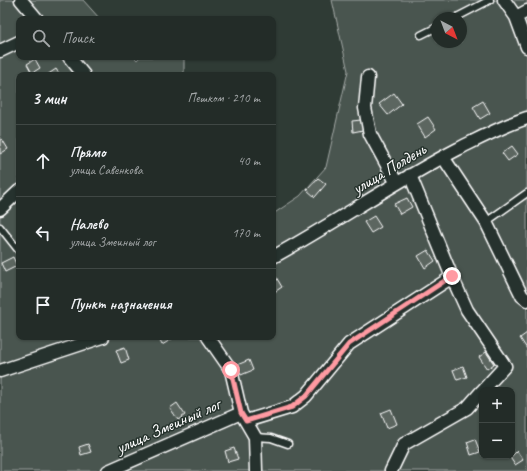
<!DOCTYPE html>
<html lang="ru">
<head>
<meta charset="utf-8">
<style>
	body { margin:0; font-family:Caveat,sans-serif; background:#2b3430; color:#f1f3f6 }
	.controls { position:absolute; right:12px; bottom:12px; display:grid; overflow:hidden; border-radius:8px; box-shadow:0 1px 3px #0004 }
	.controls button { width:36px; height:36px; display:grid; place-items:center; padding:0; border:0; border-bottom:1px solid #404845; background:#232c28; color:#f1f3f6; font:20px sans-serif }
	.compass { position:absolute; left:431px; top:12px; width:36px; height:36px; border-radius:50%; background:#232c28; box-shadow:0 1px 3px #0004; rotate:138deg }
	.stop { position:absolute; width:12px; height:12px; margin:-9px; border:3px solid #ff9aa2; border-radius:50%; background:#fff }
	.stop.end { background:#ff9aa2; border-color:#fff; box-shadow:0 1px 4px #0008 }
	.list { margin:0; padding:0; list-style:none }
	h2 { display:flex; justify-content:space-between; align-items:center; height:52px; margin:0; padding:0 16px; font-size:17px }
	h2 small { font-size:13px; font-weight:400; color:#a3a7a8 }
	.list li { display:grid; grid-template-columns:26px 1fr auto; gap:12px; align-items:center; box-sizing:border-box; height:72px; padding:0 16px; border-top:1px solid #404845 }
	.list b { display:block; font-size:15px; white-space:nowrap }
	.list p { margin:0; font-size:13px; white-space:nowrap; color:#a3a7a8 }
	.list em { font-size:13px; font-style:normal; color:#a3a7a8 }
	.icon { flex:none; width:22px; height:22px; fill:none; stroke:currentColor; stroke-width:2; stroke-linecap:round; stroke-linejoin:round }
	.map { position:relative; flex:none; width:527px; height:471px; overflow:hidden }
	.search { position:absolute; background:#232c28; box-shadow:0 1px 3px #0004; left:16px; top:16px; width:260px; height:44px; display:flex; align-items:center; gap:10px; box-sizing:border-box; padding:0 14px; border-radius:8px; color:#a3a7a8; font-size:15px }
	.panel { position:absolute; background:#232c28; box-shadow:0 1px 3px #0004; left:16px; top:72px; width:260px; height:268px; border-radius:8px }
	.map>svg:first-child { display:block }
	.green { fill:#4a544f; stroke:#a4aaa7; fill-rule:evenodd }
	.building { fill:#5b6661; stroke:#fff }
	.lines { fill:none; stroke-linecap:round; stroke-linejoin:round }
	.lane-casing { stroke:#fff; stroke-width:9 }
	.street-casing { stroke:#fff; stroke-width:15 }
	.lane { stroke:#26332d; stroke-width:6 }
	.street { stroke:#26332d; stroke-width:12 }
	.route { stroke:#ff9aa2; stroke-width:5 }
	.labels { text-anchor:middle; dominant-baseline:central; stroke-width:3; stroke-linejoin:round; paint-order:stroke }
	.street-label { font-size:17px; fill:#fff; stroke:#26332d }
</style>
</head>
<body>
<div class="map">
<svg width="527" height="471" viewBox="0 0 527 471">
	<rect width="100%" height="100%" fill="#2f3b35"/>
	<filter id="ink" filterUnits="userSpaceOnUse"><feTurbulence type="fractalNoise" baseFrequency=".025" numOctaves="2"/><feDisplacementMap in="SourceGraphic" scale="8" xChannelSelector="R" yChannelSelector="G"/><feConvolveMatrix kernelMatrix="1 2 1 2 8 2 1 2 1" color-interpolation-filters="sRGB"/></filter>
	<g filter="url(#ink)">
		<!-- green -->
		<path class="green" d="M0 0H83L100 19H19V57H134L137 60 140 57H184V75H19V337H273V214L300 196 326 167 348 71 332 0H527V471H0ZM437 18H461V42H437ZM482 390H512V456H482Z"/>
		<!-- building -->
		<path class="building" d="M35 59 40 68 32 73 27 64Z
			M56 69 60 75H47Z
			M394 93 402 104 388 115 379 104Z
			M483 101 490 113 480 119 473 107Z
			M428 117 436 129 425 137 417 124Z
			M361 120 363 130 353 132 352 121Z
			M2 139 8 149 0 154V140Z
			M512 146 518 154 508 161 502 153Z
			M318 178 326 184 315 197 307 190Z
			M407 198 412 207 400 214 394 204Z
			M374 216 381 227 371 233 364 222Z
			M428 250 435 261 425 268 418 256Z
			M13 257 17 266 5 272 1 263Z
			M276 277 282 287 273 293V279Z
			M527 333V349L520 338Z
			M158 337H171L172 339 162 345Z
			M125 347 129 360 121 363 116 350Z
			M486 352 494 364 487 369 479 357Z
			M249 360 253 370 241 375 237 365Z
			M463 366 467 377 457 380 453 370Z
			M177 403 185 415 178 420 170 408Z
			M391 409 397 424 387 428 381 413Z
			M475 439 480 452 471 455 467 442Z
			M88 444 91 452 81 455 79 447Z
			M234 448 238 459 228 462 225 451Z
			M517 451 523 460 515 465 509 456H512Z"/>
		<g class="lines">
			<!-- lane casing -->
			<g class="lane-casing">
				<path id="lane" d="M455 18 490 0
					M421 35 437 27
					M486 222 527 193
					M0 227 19 251
					M255 437 271 438 288 444"/>
			</g>
			<!-- street casing -->
			<g class="street-casing">
				<path id="street" d="M21 0 37 19
					M504 0 516 17 527 47
					M516 17 527 11
					M0 51 19 42
					M69 57 84 75
					M368 77 365 108 370 134 396 182
					M443 157 486 222 522 296 527 300
					M410 175 452 277 467 310 505 366 483 390
					M0 209 19 191
					M273 257C335 223 394 182 458 149 480 138 502 126 527 118
					M208 337 231 370 241 413 255 437 256 471
					M0 371 103 337
					M246 421 292 407 306 396 349 344 452 277
					M108 471 241 413
					M391 471 404 444 467 408 482 391"/>
			</g>
			<!-- lane -->
			<use href="#lane" class="lane"/>
			<!-- street -->
			<use href="#street" class="street"/>
		</g>
	</g>
	<g class="lines" filter="url(#ink)">
		<!-- route -->
		<path class="route" d="M231 370 241 413 246 421 292 407 306 396 349 344 452 276"/>
	</g>
	<g class="labels">
		<!-- street labels -->
		<g class="street-label">
			<text transform="translate(389 169) rotate(-31)">улица Полдень</text>
			<text transform="translate(168 426) rotate(-24)">улица Змеиный лог</text>
		</g>
	</g>
</svg>
<div class="controls">
<button>+</button>
<button>−</button>
</div>
<svg class="compass" viewBox="-18 -18 36 36"><path d="M0-13l5 13h-10z" fill="#e53935"/><path d="M0 13l5-13h-10z" fill="#a3a7a8"/></svg>
<div class="stop" style="left:231px;top:370px"></div>
<div class="stop end" style="left:452px;top:276px"></div>
<div class="search"><svg class="icon" aria-label="search" viewBox="0 0 24 24"><circle cx="10" cy="10" r="6"/><path d="M15 15l6 6"/></svg>Поиск</div>
<section class="panel">
<h2>3 мин<small>Пешком · 210 m</small></h2>
<ul class="list">
<li><svg class="icon" aria-label="ahead" viewBox="0 0 24 24"><path d="M12 20V5M6 11l6-6 6 6"/></svg><div><b>Прямо</b><p>улица Савенкова</p></div><em>40 m</em></li>
<li><svg class="icon" aria-label="left" viewBox="0 0 24 24"><path d="M17 20v-9H6M10 6l-5 5 5 5"/></svg><div><b>Налево</b><p>улица Змеиный лог</p></div><em>170 m</em></li>
<li><svg class="icon" aria-label="arrive" viewBox="0 0 24 24"><path d="M6 21V4h12l-3 4 3 4H6"/></svg><div><b>Пункт назначения</b></div></li>
</ul>
</section>
</div>
</body>
</html>
